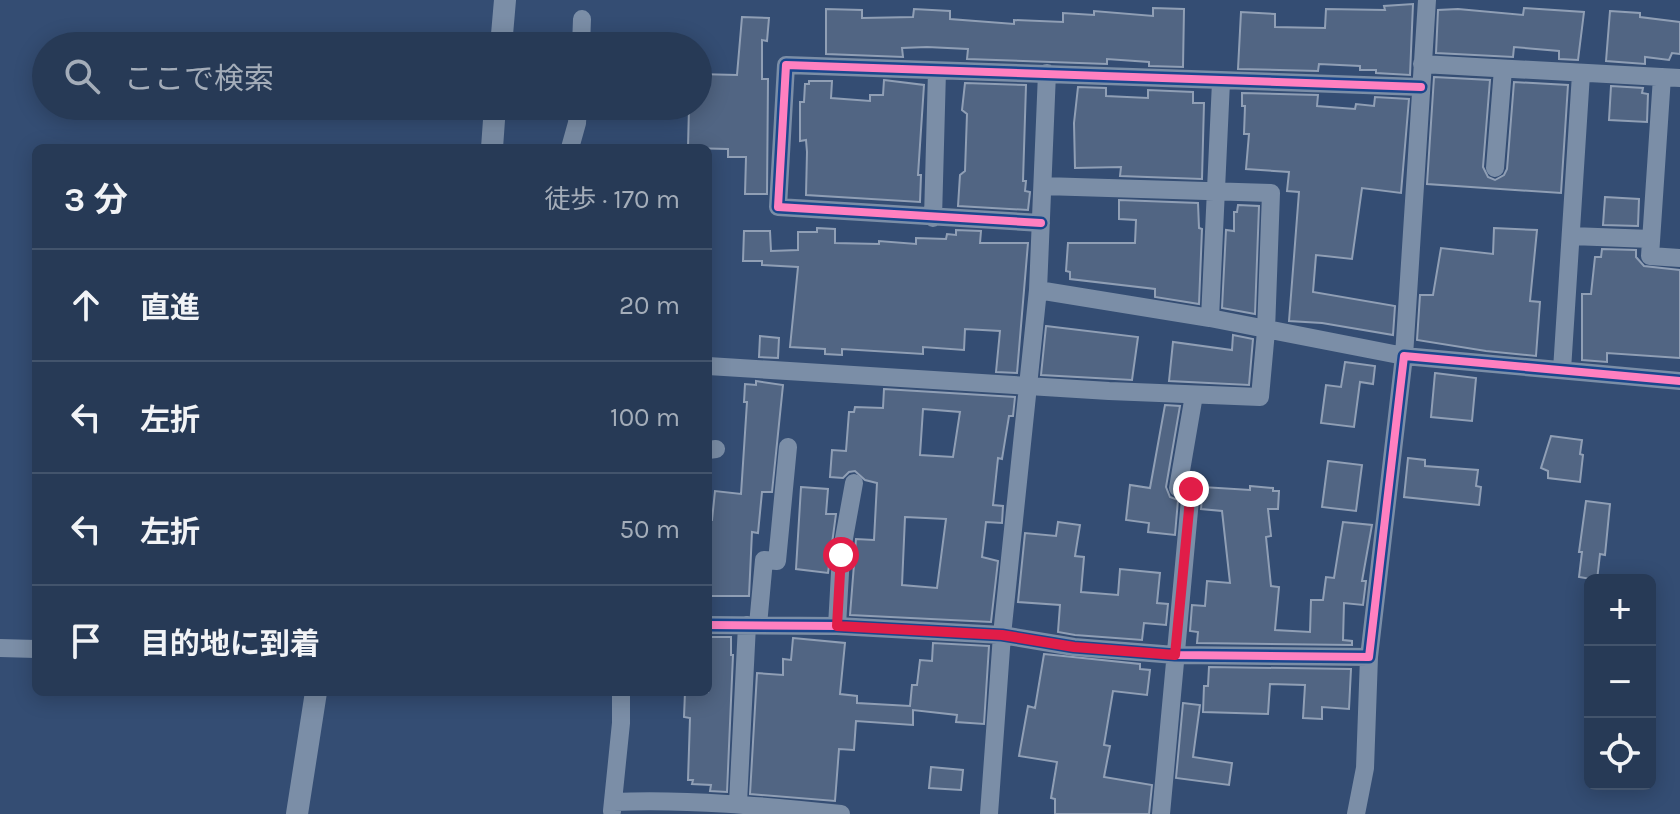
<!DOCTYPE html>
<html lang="ja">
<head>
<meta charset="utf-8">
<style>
	body { margin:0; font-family:Karla,"Noto Sans JP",sans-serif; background:#334560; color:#f1f3f6 }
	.controls { position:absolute; right:24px; bottom:24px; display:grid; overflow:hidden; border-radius:12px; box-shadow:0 4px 20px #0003 }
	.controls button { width:72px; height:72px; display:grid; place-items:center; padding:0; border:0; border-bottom:2px solid #43546c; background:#273a56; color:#f1f3f6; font:40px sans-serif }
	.stop { position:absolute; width:24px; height:24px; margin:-18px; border:6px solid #e11d48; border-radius:50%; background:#fff }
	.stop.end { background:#e11d48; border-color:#fff; box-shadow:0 2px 8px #0008 }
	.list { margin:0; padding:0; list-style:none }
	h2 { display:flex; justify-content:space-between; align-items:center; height:104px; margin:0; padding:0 32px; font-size:34px }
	h2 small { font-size:26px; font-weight:400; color:#a4adb9 }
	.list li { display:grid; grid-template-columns:52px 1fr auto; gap:24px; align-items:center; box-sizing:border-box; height:112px; padding:0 32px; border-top:2px solid #43546c }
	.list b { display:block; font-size:30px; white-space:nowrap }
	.list em { font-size:26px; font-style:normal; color:#a4adb9 }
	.icon { flex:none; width:44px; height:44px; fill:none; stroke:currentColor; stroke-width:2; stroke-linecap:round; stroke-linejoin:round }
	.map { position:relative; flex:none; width:1680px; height:814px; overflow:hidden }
	.search { position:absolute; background:#273a56; box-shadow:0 4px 20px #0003; left:32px; top:32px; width:680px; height:88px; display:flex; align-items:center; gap:20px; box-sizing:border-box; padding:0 28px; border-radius:44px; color:#a4adb9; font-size:30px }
	.panel { position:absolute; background:#273a56; box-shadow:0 4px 20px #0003; left:32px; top:144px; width:680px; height:552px; border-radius:12px }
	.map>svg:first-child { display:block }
	.building { fill:#516583; stroke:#909fb5; stroke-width:2; fill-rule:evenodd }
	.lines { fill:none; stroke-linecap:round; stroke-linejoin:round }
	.minor { stroke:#7b8ea7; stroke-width:18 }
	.tertiary { stroke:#7b8ea7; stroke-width:22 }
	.cycleway-casing { stroke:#1a478d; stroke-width:13 }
	.cycleway { stroke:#ff80c0; stroke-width:8 }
	.route { stroke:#e11d48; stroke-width:10 }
</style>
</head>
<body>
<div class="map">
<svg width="1680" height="814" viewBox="0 0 1680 814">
	<rect width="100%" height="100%" fill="#344d73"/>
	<!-- building -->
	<path class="building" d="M1413 4 1410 75 1376 73V70H1360V66L1319 64 1318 71 1238 69 1241 12 1275 14V27L1325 28 1326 9 1385 10 1384 6Z
		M1153 8 1184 9 1183 67 1149 66V62L1107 59V64L967 59 968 49 927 47 902 48 903 57 826 54V9L862 10V18L913 17 914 9 950 11V19L1014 24V20L1063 22V13L1094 15V11L1153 16Z
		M1524 8 1584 12 1578 60 1559 59V51L1514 47 1513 57 1436 53 1438 10 1458 9 1523 15Z
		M1610 11 1640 13V17L1680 22V54L1672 53 1669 60 1645 57V64L1606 61Z
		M742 17 769 18 767 41 762 40V79H768L767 194H745L746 157H728V149L688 148 689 106H698V74L737 75Z
		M1434 77 1490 80 1483 167 1488 177 1495 180 1504 175 1507 169 1514 82 1568 85 1561 193 1427 184Z
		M884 80 924 85 918 175H921L920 202 806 195 807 152 806 140 800 141V102H804L805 84H809V81H832L831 98 870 101V95H883Z
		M965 83 1026 85 1023 181H1026L1025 191 1030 192 1028 210 958 206 960 175 965 171 967 114 962 110Z
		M1611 86 1643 88 1642 93 1648 94 1647 122 1609 120Z
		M1078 87 1106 88V96L1148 98V90L1193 92V103H1204L1202 179 1120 176 1121 167 1075 168 1074 123Z
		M1242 93 1318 95 1317 106 1355 109 1356 104 1374 106 1375 97 1409 99 1401 193 1362 188 1352 259 1316 255 1313 292 1395 306 1393 335 1322 323 1289 321 1299 192 1287 191 1289 172 1246 169 1249 134H1244L1245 106H1242Z
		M1605 197 1639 199 1638 226 1603 225Z
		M1119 200 1198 203 1199 228 1202 229 1199 304 1155 297V289L1070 279V272L1066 271 1068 243H1135L1136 220 1119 219Z
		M1238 205 1259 206 1255 314 1222 308 1226 230 1234 231V212H1237Z
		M817 228 835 229V243L879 244V241L916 244V238L946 239 947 234 956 235V230L981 231 980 243H1028L1017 373 996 372 1000 331 965 329 964 350 923 347V354L842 349V355L825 354V349L790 347 798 267 762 265V261H743L744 231H770L771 251 798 250V232H817Z
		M1494 228 1537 230 1530 301 1540 302 1536 356 1486 351 1417 340 1420 295H1433L1441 248 1493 254Z
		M1602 249 1636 250V257L1644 266 1680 270V358L1607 353V362L1582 360V294H1591L1595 257H1601Z
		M1046 326 1138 337 1132 380 1041 375Z
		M1233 335 1253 339 1249 385 1169 381 1173 342 1232 350Z
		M760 336 779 338 778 358 759 357Z
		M1345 362 1375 366 1373 384 1360 382 1354 427 1321 423 1326 385 1341 387Z
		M1435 373 1476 378 1472 421 1431 417Z
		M756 381 783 385 772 492H762L758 533 752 532 749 596H710L708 520H712L715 491 741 494 747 402H744L745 384 756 385Z
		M884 389 1015 397 1013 416H1009L1002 459 998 458 993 505 1003 506 1002 523 986 522 982 557 998 561 991 622 850 615 856 539 874 540 877 483 865 480 855 471 849 472 843 478 830 477 832 450 846 451 849 412H854L855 407 883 408ZM923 409 960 412 953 457 920 455ZM905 517 946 519 937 588 902 585Z
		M1165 405 1180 406 1166 487 1170 497 1178 500 1175 535 1148 532 1149 523 1126 520 1130 485 1150 488Z
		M1551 436 1582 440 1580 454 1583 455 1580 482 1548 478V471L1541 468Z
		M1408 458 1425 460V466L1478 470 1476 486 1481 487 1479 505 1404 497Z
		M1328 461 1362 465 1356 511 1322 507Z
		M1250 486 1273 488V491H1279L1278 509H1268L1271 536 1266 537 1271 586 1279 587 1275 630 1310 632 1311 600H1323L1326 577 1334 578 1343 522 1372 525 1362 581H1366L1363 605 1344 603 1343 640 1352 641V645L1197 643 1198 632 1190 631 1192 605 1205 606 1207 581 1230 583 1222 511 1201 509 1203 487 1250 490Z
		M801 487 828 489 826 514H836L828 573 796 569Z
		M1586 501 1610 504 1605 555 1600 554 1597 580 1579 577 1582 552H1579Z
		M1058 522 1080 525 1075 556 1084 557 1081 592 1118 595 1120 569 1160 573 1157 603 1168 604 1166 625 1144 623 1142 640 1075 635 1058 632 1060 605 1018 602 1025 533 1056 536Z
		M708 637H731V655H733L727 792 710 791 711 785 692 784 693 780H688L690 718 684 717 685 692H708Z
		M793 638 845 643 840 694 857 696V703L910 706 912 685H917L920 660 932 661 933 643 989 646 984 724 956 722 957 715 913 710V725L856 721 854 750 839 749 835 801 750 794 757 673 783 675V659L791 660Z
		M1044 654 1140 664V669L1150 670 1147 695 1113 691 1104 745 1110 746 1104 777 1152 785 1149 814H1055V799L1051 798 1057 762 1019 756 1028 706 1035 708Z
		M1209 667 1351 669 1349 709 1322 707V719L1303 718 1305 685 1270 684 1268 714 1203 712 1204 686H1208Z
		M1183 703 1200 705 1193 757 1232 763 1229 785 1176 778Z
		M931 767 963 770 961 790 929 788Z"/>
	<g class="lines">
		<!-- minor -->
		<path class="minor" d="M581 46 582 19
			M1422 64 1680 78
			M1662 77 1650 256 1680 258
			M570 148 577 123 578 106
			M1495 168 1503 69
			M933 218 937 71
			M1041 223 778 207 786 65 1421 87
			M1571 236 1651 239
			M1038 290 1210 318 1404 356 1427 0
			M1210 318 1221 82
			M708 366 1109 391 1260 397 1266 331 1271 193 1043 186
			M1562 370 1581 74
			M708 450 716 449
			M708 625 837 626 1002 635 1074 647 1175 655 1369 657 1404 356 1680 381
			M758 625 764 560 777 561 788 447
			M837 626 841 555 854 483
			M0 648 36 649
			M613 802C690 799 764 806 841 814
			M738 803 747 625
			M612 811 621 723V692
			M989 814 1002 635 1038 290 1047 73
			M1161 814 1191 489 1178 488 1194 395
			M1356 814 1365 768 1369 657"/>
		<!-- tertiary -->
		<path class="tertiary" d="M501 46 505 0
			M492 148 495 106
			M297 814 316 692"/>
		<!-- cycleway casing -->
		<g class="cycleway-casing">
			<path id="cycleway" d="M1041 223 778 207 786 65 1421 87
				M708 625 837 626 1002 635 1074 647 1175 655 1369 657 1404 356 1680 381"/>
		</g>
		<!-- cycleway -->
		<use href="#cycleway" class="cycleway"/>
	</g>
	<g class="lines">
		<!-- route -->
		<path class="route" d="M841 555 837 626 1002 635 1074 647 1175 655 1191 489"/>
	</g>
</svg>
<div class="controls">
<button>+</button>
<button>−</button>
<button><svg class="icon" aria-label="locate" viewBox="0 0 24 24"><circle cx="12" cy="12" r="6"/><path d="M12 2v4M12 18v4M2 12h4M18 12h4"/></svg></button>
</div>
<div class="stop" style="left:841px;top:555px"></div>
<div class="stop end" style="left:1191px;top:489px"></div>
<div class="search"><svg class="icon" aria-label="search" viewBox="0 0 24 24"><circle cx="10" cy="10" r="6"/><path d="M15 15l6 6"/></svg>ここで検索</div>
<section class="panel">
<h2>3 分<small>徒歩 · 170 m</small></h2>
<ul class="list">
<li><svg class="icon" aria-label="ahead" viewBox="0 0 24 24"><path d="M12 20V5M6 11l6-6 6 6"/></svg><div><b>直進</b></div><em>20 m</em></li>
<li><svg class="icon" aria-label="left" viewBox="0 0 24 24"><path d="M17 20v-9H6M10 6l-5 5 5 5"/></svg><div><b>左折</b></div><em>100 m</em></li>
<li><svg class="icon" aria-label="left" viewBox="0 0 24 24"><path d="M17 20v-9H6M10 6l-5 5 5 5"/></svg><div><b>左折</b></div><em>50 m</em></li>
<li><svg class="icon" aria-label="arrive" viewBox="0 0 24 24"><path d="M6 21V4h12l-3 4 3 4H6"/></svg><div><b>目的地に到着</b></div></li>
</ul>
</section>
</div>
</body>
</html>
